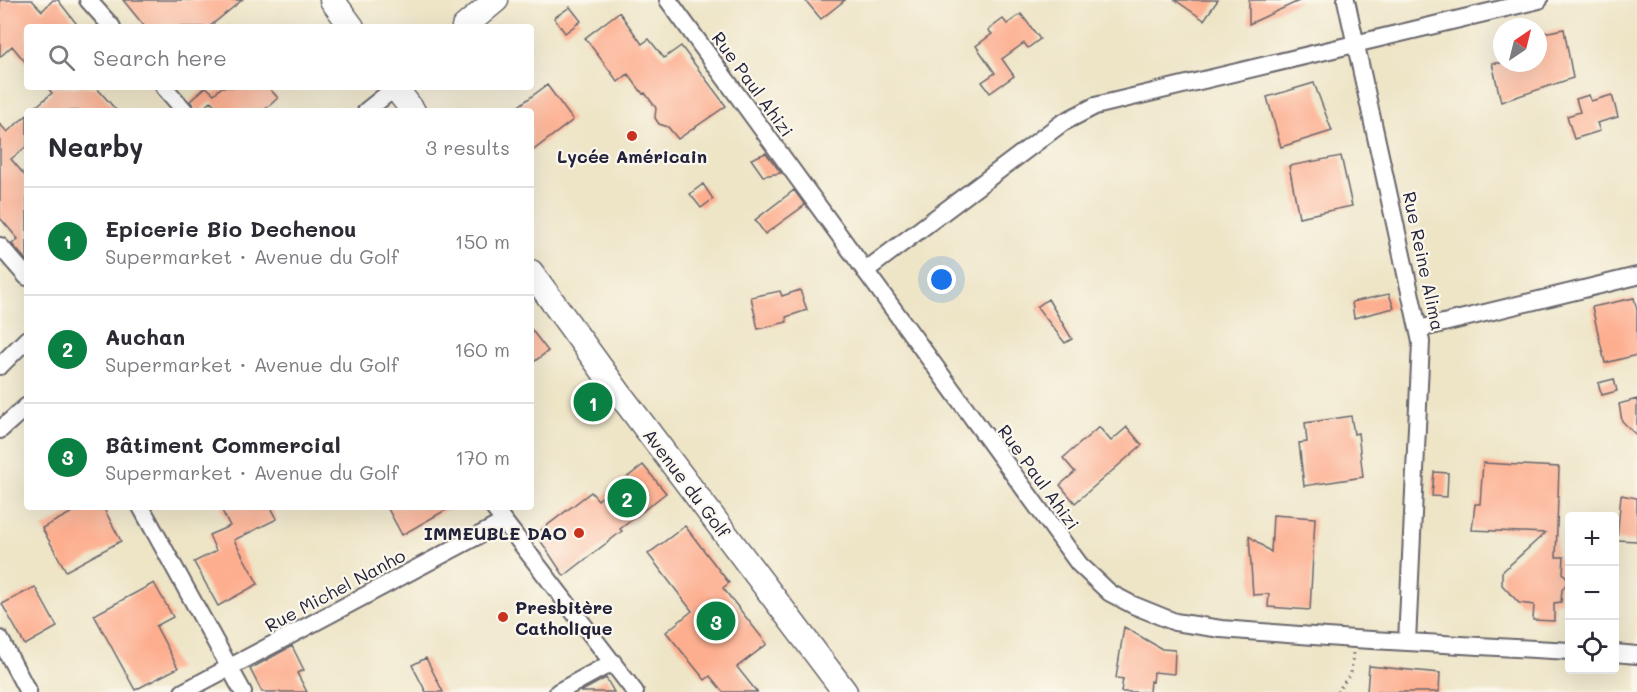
<!DOCTYPE html>
<html lang="en">
<head>
<meta charset="utf-8">
<style>
	body { margin:0; font-family:Mali,sans-serif; background:#f7f7f7; color:#2b2b33 }
	.controls { position:absolute; right:18px; bottom:18px; display:grid; overflow:hidden; border-radius:6px; box-shadow:0 6px 24px #0002 }
	.controls button { width:54px; height:54px; display:grid; place-items:center; padding:0; border:0; border-bottom:2px solid #e1e1e2; background:#fff; color:#2b2b33; font:30px sans-serif }
	.compass { position:absolute; left:1493px; top:18px; width:54px; height:54px; border-radius:50%; background:#fff; box-shadow:0 6px 24px #0002; rotate:35deg }
	.you { position:absolute; left:942px; top:280px; width:21px; height:21px; margin:-15px; border:4px solid #fff; border-radius:50%; background:#1a73e8; box-shadow:0 0 0 9px #1a73e833 }
	.badge { display:grid; place-items:center; width:39px; height:39px; border-radius:50%; background:#0b8043; color:#fff; font-size:20px; font-weight:700 }
	.pin { position:absolute; translate:-50% -50%; border:3px solid #fff; box-shadow:0 2px 6px #0006 }
	.list { margin:0; padding:0; list-style:none }
	h2 { display:flex; justify-content:space-between; align-items:center; height:78px; margin:0; padding:0 24px; font-size:26px }
	h2 small { font-size:20px; font-weight:400; color:#7c7c81 }
	.list li { display:grid; grid-template-columns:39px 1fr auto; gap:18px; align-items:center; box-sizing:border-box; height:108px; padding:0 24px; border-top:2px solid #e1e1e2 }
	.list b { display:block; font-size:22px; white-space:nowrap }
	.list p { margin:0; font-size:20px; white-space:nowrap; color:#7c7c81 }
	.list em { font-size:20px; font-style:normal; color:#7c7c81 }
	.icon { flex:none; width:33px; height:33px; fill:none; stroke:currentColor; stroke-width:2; stroke-linecap:round; stroke-linejoin:round }
	.map { position:relative; flex:none; width:1637px; height:692px; overflow:hidden }
	.search { position:absolute; background:#fff; box-shadow:0 6px 24px #0002; left:24px; top:24px; width:510px; height:66px; display:flex; align-items:center; gap:15px; box-sizing:border-box; padding:0 21px; border-radius:6px; color:#7c7c81; font-size:22px }
	.panel { position:absolute; background:#fff; box-shadow:0 6px 24px #0002; left:24px; top:108px; width:510px; height:402px; border-radius:6px }
	.map>svg:first-child { display:block }
	.building { fill:#fdae8f }
	.lines { fill:none; stroke-linecap:round; stroke-linejoin:round }
	.minor-casing { stroke:#69666c; stroke-width:20 }
	.secondary-casing { stroke:#69666c; stroke-width:27 }
	.path { stroke:#69666c; stroke-width:3; stroke-dasharray:1.5 4.5; stroke-linecap:butt }
	.minor { stroke:#fff; stroke-width:16 }
	.secondary { stroke:#fff; stroke-width:24 }
	.poi-dot { fill:#c8321e; stroke:#fbf7ec; stroke-width:2 }
	.labels { text-anchor:middle; dominant-baseline:central; stroke-width:4.5; stroke-linejoin:round; paint-order:stroke }
	.street-label { font-size:18px; fill:#22223b; stroke:#fbf7ec }
	.poi-label { font-size:18px; font-weight:bold; fill:#22223b; stroke:#fbf7ec }
</style>
</head>
<body>
<div class="map">
<svg width="1637" height="692" viewBox="0 0 1637 692">
	<rect width="100%" height="100%" fill="#fbf7ec"/>
	<filter id="ink" filterUnits="userSpaceOnUse"><feTurbulence type="fractalNoise" baseFrequency=".0167" numOctaves="2"/><feDisplacementMap in="SourceGraphic" scale="12" xChannelSelector="R" yChannelSelector="G"/><feConvolveMatrix kernelMatrix="1 2 1 2 8 2 1 2 1" color-interpolation-filters="sRGB"/></filter>
	<filter id="wash" filterUnits="userSpaceOnUse"><feTurbulence type="fractalNoise" baseFrequency=".008" numOctaves="4" result="noise"/><feDisplacementMap in="SourceGraphic" scale="24" xChannelSelector="R" yChannelSelector="G"/><feGaussianBlur stdDeviation="1.35" result="paint"/><feColorMatrix in="noise" values="0 0 0 0 0 0 0 0 0 0 0 0 0 0 0 0 0 1.4 0 .05"/><feComposite in="paint" operator="in"/></filter>
	<g filter="url(#wash)">
		<rect width="100%" height="100%" fill="#eee5c7"/>
		<g id="blocks">
			<!-- building -->
			<path class="building" d="M0 0H32L42 11 53 0H58L79 27H27V64L12 46 0 57Z
				M123 0H242L209 27H145Z
				M805 0H845L821 19Z
				M1175 0H1218L1204 20Z
				M1249 0H1301L1249 24Z
				M570 7 581 21 565 33 554 18Z
				M619 12 642 44 649 39 664 58 681 46 726 106 678 139 668 127 659 124 655 118 656 108 645 93 643 94 628 74 618 82 585 38Z
				M1021 14 1040 39 1028 48 1024 43 1002 59 1014 76 990 93 982 82 995 73 976 46 992 34 988 30 1003 19 1007 24Z
				M1564 29 1573 78 1501 102 1492 63H1538V34Z
				M1314 83 1332 131 1281 147 1267 97Z
				M547 85 573 120 531 152V111H512Z
				M47 87H96L117 111H31L52 93Z
				M206 87 214 94 222 87H268L278 98 263 111H219L211 101 200 111H197L190 101Z
				M1589 95 1591 101 1612 95 1618 117 1597 123 1600 131 1574 139 1567 116 1580 112 1576 99Z
				M27 115V146L11 159 27 178V261L12 244 18 239 0 218V124L7 132Z
				M766 153 781 173 763 176 751 159Z
				M1341 156 1352 206 1299 217 1289 166Z
				M703 184 713 199 701 208 690 194Z
				M794 190 805 205 765 234 755 220Z
				M800 290 807 310 786 317 787 322 758 329 751 297 780 291 782 296Z
				M1389 294 1394 308 1354 318 1352 302Z
				M1634 298 1637 310V355L1605 363 1592 307Z
				M1048 299 1072 339 1065 343 1037 307Z
				M531 329 548 351 531 364Z
				M1614 379 1617 391 1602 395 1598 383Z
				M1637 399V436L1622 421 1619 404Z
				M1351 416 1354 434 1358 433 1363 477 1304 486 1299 443 1307 442 1305 423Z
				M1099 427 1111 441 1127 427 1142 445 1075 503 1060 485 1075 472 1063 458Z
				M1483 463 1559 467 1556 557H1564L1563 573 1569 580 1562 590 1561 602 1554 603V621L1533 620 1534 605 1519 603 1502 585V572L1545 533 1472 530 1475 504H1480Z
				M643 465 666 493 620 529 622 531 564 576 536 534 591 492 598 500Z
				M1434 472 1448 473 1447 497 1432 496Z
				M1621 495 1637 498V541L1617 540Z
				M82 507H103L121 541 66 571 42 528Z
				M220 507H271L277 519 234 540 258 584 218 606 194 562 216 551 209 535 230 526Z
				M387 507H451L402 535Z
				M1273 515 1315 518 1310 610 1268 607 1269 594 1253 595 1249 536 1271 552Z
				M685 526 729 583 723 588 767 644 737 667 757 692H723L710 676 705 680 666 632 692 611 648 554Z
				M154 583 173 617 156 626 178 668 135 690 94 615Z
				M35 587 57 627 25 645 2 604Z
				M1124 627 1162 649 1175 650 1174 674 1154 672 1153 682 1150 681 1149 692H1121L1123 679 1116 678Z
				M292 646 304 670 297 673 307 692H262L250 669Z
				M426 658 443 692H426L412 665Z
				M1369 666 1440 673 1439 692H1367Z
				M606 678 614 692H580Z"/>
		</g>
	</g>
	<g filter="url(#ink)">
		<use href="#blocks" fill-opacity="0" stroke="#69666c" stroke-width="1.5"/>
		<g class="lines">
			<!-- minor casing -->
			<g class="minor-casing">
				<path id="minor" d="M88 0 112 27
					M668 0 1079 564 1110 593 1133 605 1175 622 1221 629 1354 639 1570 651
					M1346 0 1421 342 1407 642
					M164 87 185 111
					M366 111 396 87
					M0 246 27 277
					M865 271 1062 123 1095 106 1539 0
					M1419 329 1637 276
					M0 366 27 339
					M0 430 27 406
					M141 507 243 692
					M493 507 635 692
					M0 639 28 692
					M1614 653 1637 655
					M183 692 504 522
					M558 692 613 662"/>
			</g>
			<!-- secondary casing -->
			<g class="secondary-casing">
				<path id="secondary" d="M332 0 352 27
					M464 27 496 0
					M395 87 413 111
					M531 272 619 393 845 692"/>
			</g>
			<!-- path -->
			<path class="path" d="M1337 692 1351 673 1353 653"/>
			<!-- minor -->
			<use href="#minor" class="minor"/>
			<!-- secondary -->
			<use href="#secondary" class="secondary"/>
		</g>
	</g>
	<!-- markers -->
	<g class="poi-dot">
		<circle cx="632" cy="136" r="6"/>
		<circle cx="579" cy="533" r="6"/>
		<circle cx="503" cy="617" r="6"/>
	</g>
	<g class="labels">
		<!-- street labels -->
		<g class="street-label">
			<text transform="translate(753 84) rotate(54)">Rue Paul Ahizi</text>
			<text transform="translate(1424 261) rotate(78)">Rue Reine Alima</text>
			<text transform="translate(1039 477) rotate(54)">Rue Paul Ahizi</text>
			<text transform="translate(687 483) rotate(53)">Avenue du Golf</text>
			<text transform="translate(335 590) rotate(-28)">Rue Michel Nanho</text>
		</g>
		<!-- poi labels -->
		<g class="poi-label">
			<text x="632" y="156">Lycée Américain</text>
			<text x="567" y="533" text-anchor="end">IMMEUBLE DAO</text>
			<text x="515" y="607" text-anchor="start">Presbitère<tspan x="515" dy="21">Catholique</tspan></text>
		</g>
	</g>
</svg>
<div class="controls">
<button>+</button>
<button>−</button>
<button><svg class="icon" aria-label="locate" viewBox="0 0 24 24"><circle cx="12" cy="12" r="6"/><path d="M12 2v4M12 18v4M2 12h4M18 12h4"/></svg></button>
</div>
<svg class="compass" viewBox="-18 -18 36 36"><path d="M0-13l5 13h-10z" fill="#e53935"/><path d="M0 13l5-13h-10z" fill="#7c7c81"/></svg>
<div class="you"></div>
<div class="pin badge" style="left:593px;top:402px">1</div>
<div class="pin badge" style="left:627px;top:498px">2</div>
<div class="pin badge" style="left:716px;top:621px">3</div>
<div class="search"><svg class="icon" aria-label="search" viewBox="0 0 24 24"><circle cx="10" cy="10" r="6"/><path d="M15 15l6 6"/></svg>Search here</div>
<section class="panel">
<h2>Nearby<small>3 results</small></h2>
<ul class="list">
<li><span class="badge">1</span><div><b>Epicerie Bio Dechenou</b><p>Supermarket · Avenue du Golf</p></div><em>150 m</em></li>
<li><span class="badge">2</span><div><b>Auchan</b><p>Supermarket · Avenue du Golf</p></div><em>160 m</em></li>
<li><span class="badge">3</span><div><b>Bâtiment Commercial</b><p>Supermarket · Avenue du Golf</p></div><em>170 m</em></li>
</ul>
</section>
</div>
</body>
</html>
